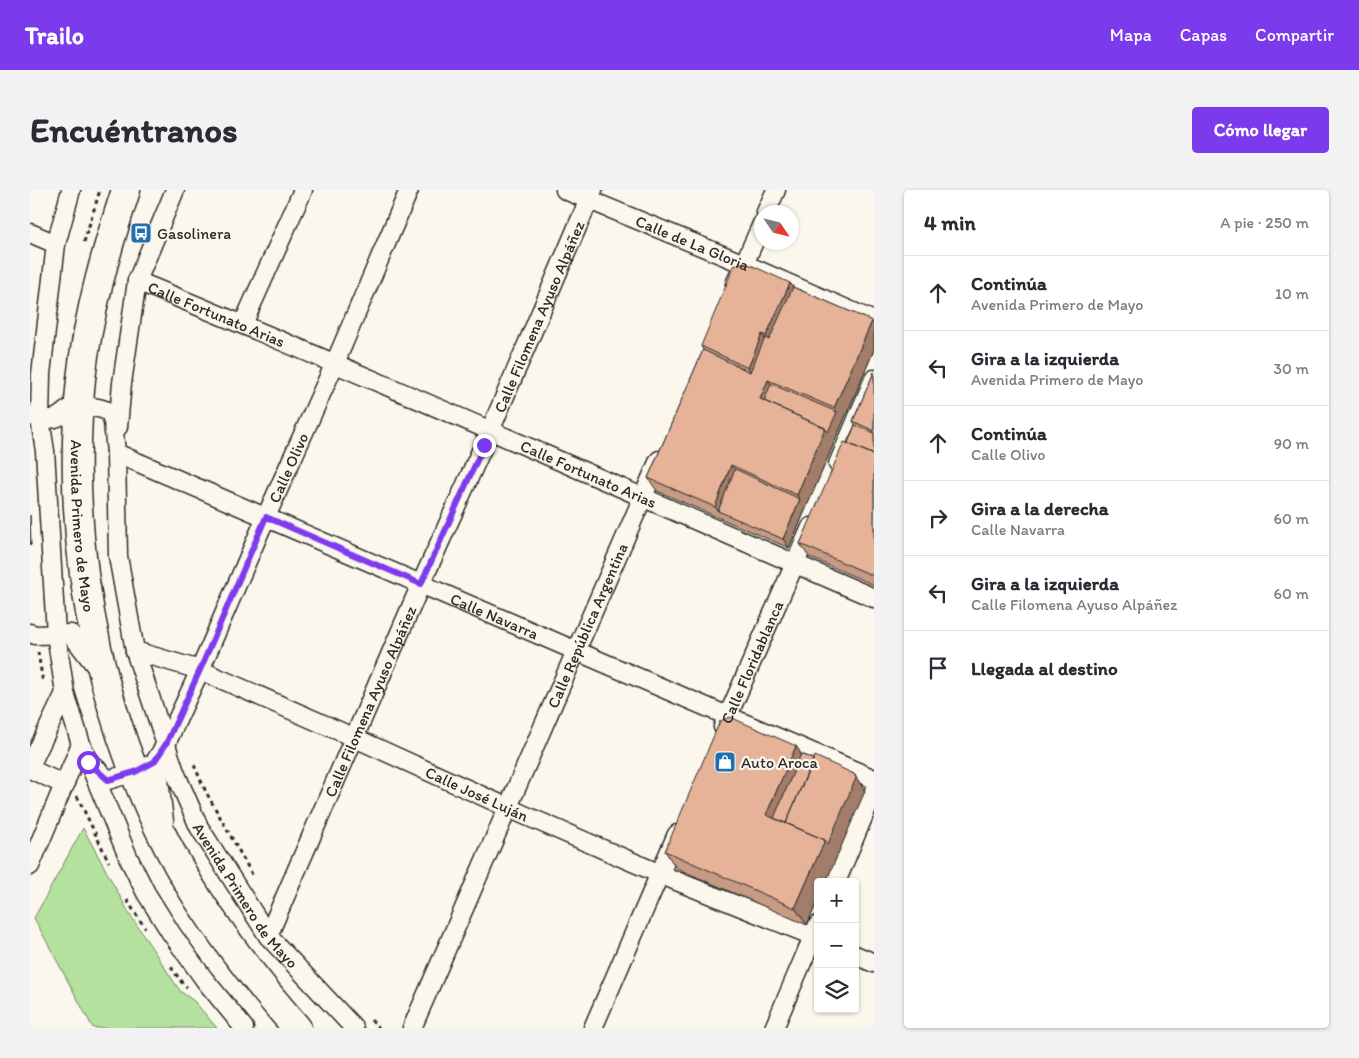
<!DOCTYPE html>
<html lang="es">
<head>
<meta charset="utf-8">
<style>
	body { margin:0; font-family:Itim,sans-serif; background:#f2f2f3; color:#2b2b33 }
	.controls { position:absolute; right:15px; bottom:15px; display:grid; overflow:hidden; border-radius:5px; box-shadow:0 1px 4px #0004 }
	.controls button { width:45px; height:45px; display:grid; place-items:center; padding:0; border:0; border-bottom:1px solid #e1e1e2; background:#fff; color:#2b2b33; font:25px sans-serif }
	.compass { position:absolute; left:724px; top:15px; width:45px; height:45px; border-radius:50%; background:#fff; box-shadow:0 1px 4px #0004; rotate:125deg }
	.stop { position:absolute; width:15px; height:15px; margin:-11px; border:4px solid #7c3aed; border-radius:50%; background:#fff }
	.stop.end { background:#7c3aed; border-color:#fff; box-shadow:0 1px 5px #0008 }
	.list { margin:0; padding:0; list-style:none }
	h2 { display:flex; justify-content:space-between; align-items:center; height:65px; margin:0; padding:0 20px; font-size:21px }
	h2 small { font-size:16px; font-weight:400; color:#7c7c81 }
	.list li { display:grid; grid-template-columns:32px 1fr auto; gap:15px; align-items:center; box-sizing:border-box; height:75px; padding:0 20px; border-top:1px solid #e1e1e2 }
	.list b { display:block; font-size:19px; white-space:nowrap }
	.list p { margin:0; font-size:16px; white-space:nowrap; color:#7c7c81 }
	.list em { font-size:16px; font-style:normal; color:#7c7c81 }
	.icon { flex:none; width:28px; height:28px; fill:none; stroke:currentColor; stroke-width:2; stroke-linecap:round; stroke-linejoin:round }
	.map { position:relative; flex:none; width:844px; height:838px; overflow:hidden; border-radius:5px }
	header { display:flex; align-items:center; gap:30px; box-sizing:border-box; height:70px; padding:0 25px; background:#7c3aed; color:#fff }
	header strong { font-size:24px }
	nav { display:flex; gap:28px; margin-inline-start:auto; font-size:18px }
	.intro { display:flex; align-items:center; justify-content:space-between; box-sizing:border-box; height:120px; padding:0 30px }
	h1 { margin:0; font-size:35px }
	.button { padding:12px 22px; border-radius:5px; background:#7c3aed; color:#fff; font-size:18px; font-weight:700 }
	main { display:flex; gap:30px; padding:0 30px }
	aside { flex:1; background:#fff; border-radius:5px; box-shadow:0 1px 4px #0004 }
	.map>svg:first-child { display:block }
	.green { fill:#b5e19f; stroke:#708665 }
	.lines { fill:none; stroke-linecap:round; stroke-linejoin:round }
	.street-casing { stroke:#2b2b2b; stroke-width:21 }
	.primary-casing { stroke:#2b2b2b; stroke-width:31 }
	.path { stroke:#2b2b2b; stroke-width:3; stroke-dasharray:4 4; stroke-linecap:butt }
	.street { stroke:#fbf7ec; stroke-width:18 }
	.primary { stroke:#fbf7ec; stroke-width:28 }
	.wall { fill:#c69a83; stroke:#2b2b2b }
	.shaded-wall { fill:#a17d6a; stroke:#2b2b2b }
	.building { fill:#e6b398; stroke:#2b2b2b }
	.route { stroke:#7c3aed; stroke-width:6 }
	.labels { text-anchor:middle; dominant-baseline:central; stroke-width:4.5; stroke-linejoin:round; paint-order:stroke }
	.poi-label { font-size:16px; fill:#2b2b2b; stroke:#fbf7ec; text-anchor:start }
	.street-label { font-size:16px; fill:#2b2b2b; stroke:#fbf7ec }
</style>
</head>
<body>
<header>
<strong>Trailo</strong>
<nav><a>Mapa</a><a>Capas</a><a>Compartir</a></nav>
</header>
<div class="intro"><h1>Encuéntranos</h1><a class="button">Cómo llegar</a></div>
<main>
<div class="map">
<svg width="844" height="838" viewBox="0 0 844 838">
	<rect width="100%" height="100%" fill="#fbf7ec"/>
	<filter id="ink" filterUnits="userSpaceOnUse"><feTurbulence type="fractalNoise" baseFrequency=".02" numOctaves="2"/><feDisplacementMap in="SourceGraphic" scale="10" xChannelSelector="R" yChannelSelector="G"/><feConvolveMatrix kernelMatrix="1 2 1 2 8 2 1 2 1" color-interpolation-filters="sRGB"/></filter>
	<g filter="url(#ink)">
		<!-- green -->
		<path class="green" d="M53 638 99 723 150 801 164 811 187 838H63L4 728Z"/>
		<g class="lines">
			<!-- street casing -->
			<g class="street-casing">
				<g id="street">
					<path d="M41 0 26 54 11 184 10 229 15 261 26 444 35 503 51 554 99 669 116 703 141 743 174 789 214 838"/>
					<path id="s1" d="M535 0 714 74 844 131"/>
					<path d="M736 22 746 0"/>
					<path d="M0 43 26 54"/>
					<path id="s2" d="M107 91C355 192 598 302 844 408"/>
					<path d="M705 94 732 34"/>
					<path d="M213 134 273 0"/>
					<path id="s3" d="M0 225C8 229 19 231 28 227 32 225 36 220 41 218 53 214 69 217 80 222L83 232 86 263 88 366 105 461 145 582 169 637 238 746 324 838"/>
					<path d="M88 237 92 193 107 91 145 0"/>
					<path id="s4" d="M86 263 844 589"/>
					<path d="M808 274 844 189"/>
					<path d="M0 443 5 445 41 444 68 479"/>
					<path id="s5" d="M105 461 170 480 325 548 492 624 644 690 788 748"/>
					<path id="s6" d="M693 537 781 337"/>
					<path d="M124 573 129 589 134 631"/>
					<path id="s7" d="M63 575 78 590 105 582 124 573 136 554 170 480 236 327 305 173 379 0"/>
					<path d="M0 576 35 503"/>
					<path d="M0 579 35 595"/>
					<path d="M0 676 51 554"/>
					<path d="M806 692 844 601"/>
					<path id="s8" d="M238 746 391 394 460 241 563 0"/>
					<path d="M825 765 844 773"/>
					<path id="s9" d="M382 838 629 270"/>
					<path d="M563 838 647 644"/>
					<path d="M744 838 788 735"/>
				</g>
			</g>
			<!-- primary casing -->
			<g class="primary-casing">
				<g id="primary">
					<path id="s10" d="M96 0C76 61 58 124 51 189 33 365 73 558 168 709 198 755 231 797 267 838"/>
				</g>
			</g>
			<!-- path -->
			<path class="path" d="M54 52 70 0
				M8 462 13 493
				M164 575 176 602 223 686
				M47 606 79 672
				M97 710 115 738
				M141 777 153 794 157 797
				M341 830 349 838"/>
			<!-- street -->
			<use href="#street" class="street"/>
			<!-- primary -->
			<use href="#primary" class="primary"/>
		</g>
		<!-- wall -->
		<path class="wall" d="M760 93 763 97 842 131 844 134V160L759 358 627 301 618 288 673 160 671 156Z
			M844 182V395L779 367 770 354 825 235 823 231Z
			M766 556 771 564 824 584 835 601 788 692V710L777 735 646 678 635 661Z"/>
		<!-- shaded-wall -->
		<path class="shaded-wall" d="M760 93 772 110 748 163 736 146Z
			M842 131 844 134V160L759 358 753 349 770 309 767 305 795 238 807 222 804 218Z
			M732 144 744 161 729 195 718 178Z
			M738 190 748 203 742 217 730 209Z
			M701 275 711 288 688 321 685 317Z
			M0 325 1 355 0 353Z
			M766 556 777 573 742 633 736 625Z
			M824 584 835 601 796 692H788V710L777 735 765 718Z"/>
		<!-- building -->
		<path class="building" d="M714 72 760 93 736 146 732 144 718 178 671 156 704 76Z
			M763 97 842 131 804 218 738 190 730 209 795 238 767 305 701 275 685 317 618 288 673 160 720 182 735 148 739 150Z
			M844 182V241L823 231Z
			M741 194 807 222 798 242 795 238 734 211Z
			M825 235 844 243V265L818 253Z
			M814 252 844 265V386L770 354Z
			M705 279 770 309 753 349 688 321Z
			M700 527 766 556 736 625 795 650 765 718 635 661 690 531Z
			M771 564 783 569 756 633 744 628Z
			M785 566 824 584 826 588 798 654 795 650 756 633Z"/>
	</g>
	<g class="lines" filter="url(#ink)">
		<!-- route -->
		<path class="route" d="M58 572 78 590 105 582 124 572 136 554 170 480 236 327 391 394 454 255"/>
	</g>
	<!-- icons -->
	<defs>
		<g id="bus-square" transform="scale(1.125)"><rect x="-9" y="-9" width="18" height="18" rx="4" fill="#1f6fb2" stroke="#fbf7ec"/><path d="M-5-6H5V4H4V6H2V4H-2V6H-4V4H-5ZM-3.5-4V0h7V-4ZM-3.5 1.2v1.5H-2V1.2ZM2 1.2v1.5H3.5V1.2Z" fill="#fff"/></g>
		<g id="shop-square" transform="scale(1.125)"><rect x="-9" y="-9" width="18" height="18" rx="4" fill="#1f6fb2" stroke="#fbf7ec"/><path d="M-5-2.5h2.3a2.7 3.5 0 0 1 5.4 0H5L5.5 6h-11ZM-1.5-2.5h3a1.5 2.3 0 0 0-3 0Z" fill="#fff"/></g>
	</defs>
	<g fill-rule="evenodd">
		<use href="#bus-square" x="111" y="43"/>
		<use href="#shop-square" x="695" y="572"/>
	</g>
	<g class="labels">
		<!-- poi labels -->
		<g class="poi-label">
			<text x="127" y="43">Gasolinera</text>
			<text x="711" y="572">Auto Aroca</text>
		</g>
		<!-- street labels -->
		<g class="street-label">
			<text stroke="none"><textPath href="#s1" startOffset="138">Calle de La Gloria</textPath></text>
			<text stroke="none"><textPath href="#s2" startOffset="86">Calle Fortunato Arias</textPath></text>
			<text stroke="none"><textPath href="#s8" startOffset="676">Calle Filomena Ayuso Alpáñez</textPath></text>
			<text stroke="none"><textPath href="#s7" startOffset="395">Calle Olivo</textPath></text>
			<text stroke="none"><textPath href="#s2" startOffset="491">Calle Fortunato Arias</textPath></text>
			<text stroke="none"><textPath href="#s10" startOffset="342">Avenida Primero de Mayo</textPath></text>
			<text stroke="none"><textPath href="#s4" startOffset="412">Calle Navarra</textPath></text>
			<text stroke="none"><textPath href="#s9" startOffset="439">Calle República Argentina</textPath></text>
			<text stroke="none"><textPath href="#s6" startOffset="71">Calle Floridablanca</textPath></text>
			<text stroke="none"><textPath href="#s8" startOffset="256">Calle Filomena Ayuso Alpáñez</textPath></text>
			<text stroke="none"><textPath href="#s5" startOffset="371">Calle José Luján</textPath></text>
			<text stroke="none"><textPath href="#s3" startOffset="596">Avenida Primero de Mayo</textPath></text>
		</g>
	</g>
</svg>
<div class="controls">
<button>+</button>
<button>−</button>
<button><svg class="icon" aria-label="layers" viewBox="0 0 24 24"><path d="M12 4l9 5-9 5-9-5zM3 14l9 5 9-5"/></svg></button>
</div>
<svg class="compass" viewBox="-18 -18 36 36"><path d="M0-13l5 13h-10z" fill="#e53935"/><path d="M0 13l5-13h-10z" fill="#7c7c81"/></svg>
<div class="stop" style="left:58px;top:572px"></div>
<div class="stop end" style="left:454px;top:255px"></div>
</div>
<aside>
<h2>4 min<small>A pie · 250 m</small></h2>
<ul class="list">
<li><svg class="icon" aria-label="ahead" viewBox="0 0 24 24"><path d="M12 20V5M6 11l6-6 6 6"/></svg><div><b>Continúa</b><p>Avenida Primero de Mayo</p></div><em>10 m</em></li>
<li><svg class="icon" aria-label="left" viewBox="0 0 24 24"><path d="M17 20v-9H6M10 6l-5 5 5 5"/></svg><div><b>Gira a la izquierda</b><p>Avenida Primero de Mayo</p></div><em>30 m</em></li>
<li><svg class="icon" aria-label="ahead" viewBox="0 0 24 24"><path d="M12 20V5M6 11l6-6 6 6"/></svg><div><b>Continúa</b><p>Calle Olivo</p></div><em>90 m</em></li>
<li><svg class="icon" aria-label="right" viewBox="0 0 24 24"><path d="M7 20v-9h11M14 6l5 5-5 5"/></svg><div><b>Gira a la derecha</b><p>Calle Navarra</p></div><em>60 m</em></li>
<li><svg class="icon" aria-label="left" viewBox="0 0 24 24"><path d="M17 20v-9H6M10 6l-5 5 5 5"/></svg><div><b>Gira a la izquierda</b><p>Calle Filomena Ayuso Alpáñez</p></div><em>60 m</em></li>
<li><svg class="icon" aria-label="arrive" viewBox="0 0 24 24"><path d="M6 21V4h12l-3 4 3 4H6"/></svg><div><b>Llegada al destino</b></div></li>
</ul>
</aside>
</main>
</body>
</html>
